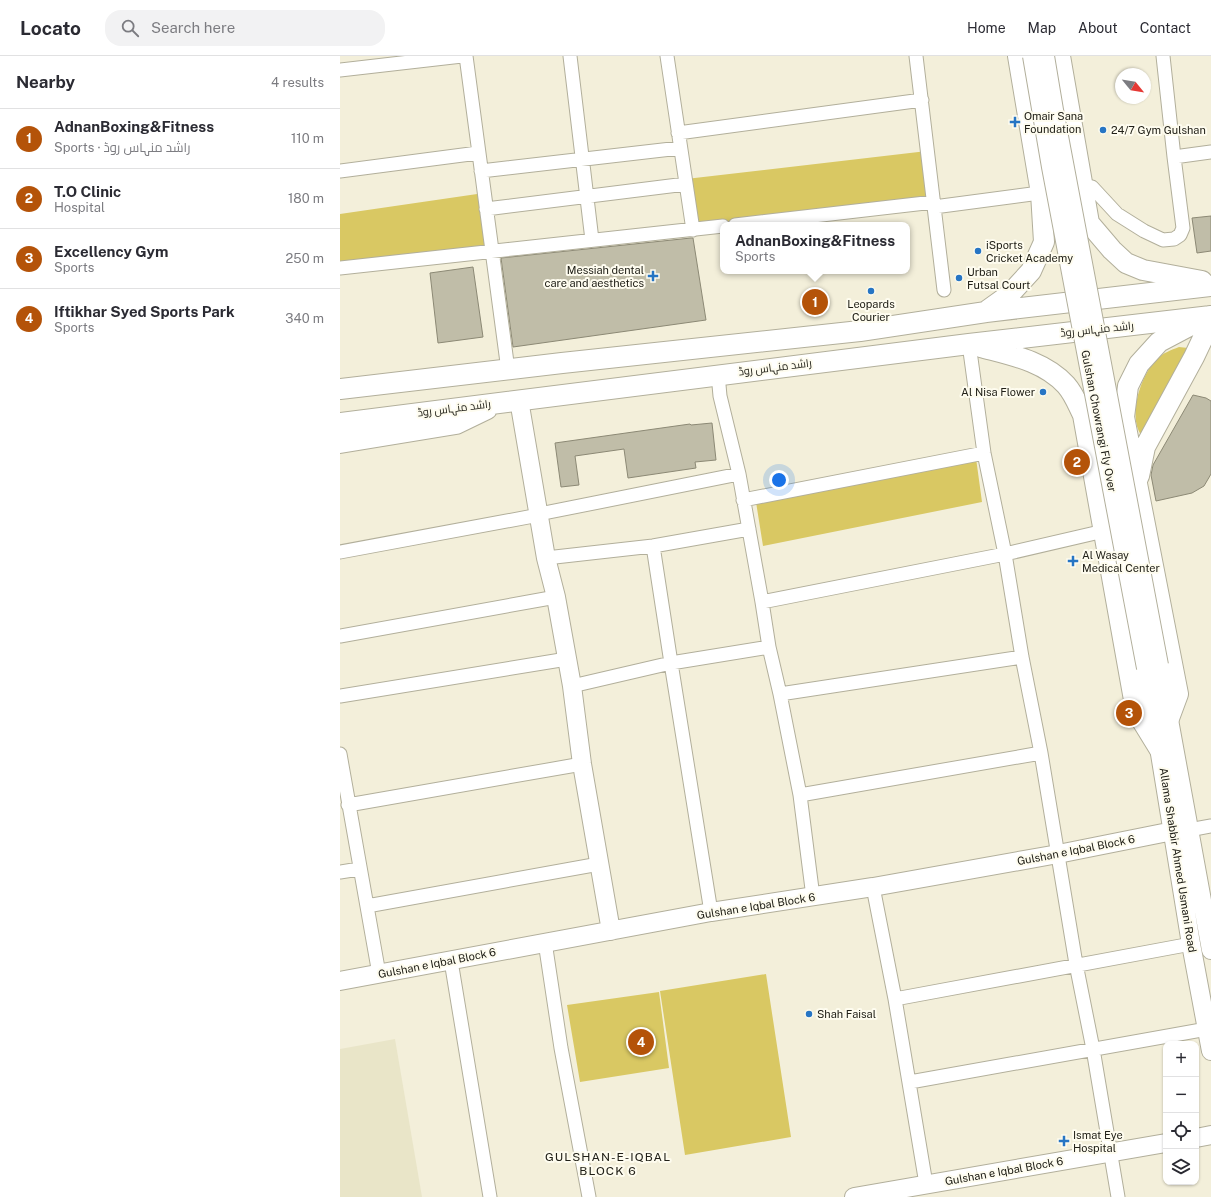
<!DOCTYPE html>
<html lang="en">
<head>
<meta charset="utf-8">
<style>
	body { margin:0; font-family:"Public Sans",Cairo,sans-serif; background:#f2f2f3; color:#2b2b33 }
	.controls { position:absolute; right:12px; bottom:12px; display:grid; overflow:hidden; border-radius:8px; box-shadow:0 1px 3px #0004 }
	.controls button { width:36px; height:36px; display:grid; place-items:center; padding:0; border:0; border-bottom:1px solid #e1e1e2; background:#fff; color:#2b2b33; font:20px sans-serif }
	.compass { position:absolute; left:775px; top:12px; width:36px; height:36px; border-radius:50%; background:#fff; box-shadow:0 1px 3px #0004; rotate:120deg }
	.you { position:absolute; left:439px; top:424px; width:14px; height:14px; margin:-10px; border:3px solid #fff; border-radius:50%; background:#1a73e8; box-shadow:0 0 0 6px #1a73e833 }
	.badge { display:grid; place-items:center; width:26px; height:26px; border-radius:50%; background:#b45309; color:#fff; font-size:13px; font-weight:700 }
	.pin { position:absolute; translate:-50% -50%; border:2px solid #fff; box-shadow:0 1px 4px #0006 }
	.popup { position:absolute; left:380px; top:166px; width:190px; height:52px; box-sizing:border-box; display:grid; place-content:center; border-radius:8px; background:#fff; filter:drop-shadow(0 1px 3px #0005); font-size:13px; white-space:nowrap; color:#7c7c81 }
	.popup b { font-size:15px; color:#2b2b33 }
	.popup::after { content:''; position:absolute; left:50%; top:100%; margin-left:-8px; border:8px solid transparent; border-top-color:#fff }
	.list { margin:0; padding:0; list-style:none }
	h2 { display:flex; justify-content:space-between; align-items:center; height:52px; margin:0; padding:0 16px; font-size:17px }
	h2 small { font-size:13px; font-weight:400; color:#7c7c81 }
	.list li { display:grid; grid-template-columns:26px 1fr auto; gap:12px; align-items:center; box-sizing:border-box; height:60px; padding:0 16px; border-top:1px solid #e1e1e2 }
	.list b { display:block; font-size:15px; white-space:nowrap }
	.list p { margin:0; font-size:13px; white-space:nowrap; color:#7c7c81 }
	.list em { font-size:13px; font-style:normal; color:#7c7c81 }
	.icon { flex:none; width:22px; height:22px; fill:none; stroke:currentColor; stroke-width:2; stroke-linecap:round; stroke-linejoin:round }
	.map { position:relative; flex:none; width:871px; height:1141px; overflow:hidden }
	header { display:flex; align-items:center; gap:24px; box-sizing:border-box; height:56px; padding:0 20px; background:#fff; border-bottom:1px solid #e1e1e2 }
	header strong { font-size:19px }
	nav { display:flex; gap:22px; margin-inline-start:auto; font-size:14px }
	.search { width:280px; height:36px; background:#f2f2f3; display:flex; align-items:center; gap:10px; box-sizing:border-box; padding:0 14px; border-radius:16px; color:#7c7c81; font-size:15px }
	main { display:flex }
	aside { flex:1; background:#fff }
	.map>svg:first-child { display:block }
	.built { fill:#e9e5c8 }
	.green { fill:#d9c863 }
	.building { fill:#c0bda8; stroke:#8c8975 }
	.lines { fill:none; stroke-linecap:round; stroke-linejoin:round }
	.street-casing { stroke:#b2af9b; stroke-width:15 }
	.secondary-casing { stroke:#b2af9b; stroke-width:20 }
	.primary-casing { stroke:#b2af9b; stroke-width:22 }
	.street { stroke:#fff; stroke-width:13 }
	.secondary { stroke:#fff; stroke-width:18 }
	.primary { stroke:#fff; stroke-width:20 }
	.secondary-bridge-casing { stroke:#b2af9b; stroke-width:20; stroke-linecap:butt }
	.secondary-bridge { stroke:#fff; stroke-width:18 }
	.poi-dot { fill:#2675c4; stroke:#fefcef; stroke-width:1.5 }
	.labels { text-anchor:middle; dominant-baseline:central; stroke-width:4; stroke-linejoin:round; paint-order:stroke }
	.poi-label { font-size:11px; fill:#212018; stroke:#fefcef; text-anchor:start }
	.street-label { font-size:11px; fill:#212018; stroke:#fefcef }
	.neighbourhood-label { font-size:12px; letter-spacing:1px; fill:#212018; stroke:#fefcef }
</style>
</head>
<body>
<header>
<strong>Locato</strong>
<div class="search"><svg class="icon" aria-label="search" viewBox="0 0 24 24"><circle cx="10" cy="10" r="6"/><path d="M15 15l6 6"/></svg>Search here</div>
<nav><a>Home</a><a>Map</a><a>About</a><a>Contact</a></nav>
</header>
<main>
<aside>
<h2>Nearby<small>4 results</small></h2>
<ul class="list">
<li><span class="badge">1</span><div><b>AdnanBoxing&amp;Fitness</b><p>Sports · راشد منہاس روڈ</p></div><em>110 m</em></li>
<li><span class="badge">2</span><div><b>T.O Clinic</b><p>Hospital</p></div><em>180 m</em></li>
<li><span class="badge">3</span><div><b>Excellency Gym</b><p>Sports</p></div><em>250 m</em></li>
<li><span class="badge">4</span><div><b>Iftikhar Syed Sports Park</b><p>Sports</p></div><em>340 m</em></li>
</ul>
</aside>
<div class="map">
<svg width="871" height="1141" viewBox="0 0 871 1141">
	<rect width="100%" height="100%" fill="#f3efda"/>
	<!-- built -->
	<path class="built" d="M55 983 82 1141H0V993Z"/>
	<!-- green -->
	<path class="green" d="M587 95 594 146 352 175 346 123Z
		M144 137 152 197 0 214V158Z
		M839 291 848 292 803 381C786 363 801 318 817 303 823 297 831 294 839 291Z
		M636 402 642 446 423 490 416 446Z
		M426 918 451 1081 345 1099 320 935Z
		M319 936 329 1012 240 1026 227 949Z"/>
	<!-- building -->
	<path class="building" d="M871 160V195L857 197 852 162Z
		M351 182H353L366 264 173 291 161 202Z
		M133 211 143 281 98 287 90 217Z
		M853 339 866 342 871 345V418L864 430 852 437 816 445 811 419 813 409Z
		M372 367 376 404 355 406 356 412 288 422 284 393 235 400 239 429 221 431 215 387 350 368 351 369Z"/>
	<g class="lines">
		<!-- street casing -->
		<g class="street-casing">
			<path id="street" d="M126 0 168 314
				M230 0 252 184
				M327 0 353 174
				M576 0 604 234
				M0 14 122 0
				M338 77 582 44
				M834 101 871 96
				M0 115 138 97
				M141 115 340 92
				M736 131 743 130 752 131 777 158 804 175 823 184 834 183 840 179 843 172 834 101 823 0
				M594 151 707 136
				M146 153 346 128
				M395 169 594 146
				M0 212 383 170
				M629 288 644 397 665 498 682 601 701 697 736 908 753 993 778 1141
				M378 318 380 340 399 418 422 546 429 591 440 638 460 739 473 841
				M403 444 644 397
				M199 458 399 418
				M313 490 331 607 371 856
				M0 496 199 459
				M206 502 313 490 409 473
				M422 546 665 498 764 475
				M0 580 216 541
				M232 630 331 607 429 591
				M440 638 682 601
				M0 640 227 603
				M0 698 39 918
				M460 739 701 697
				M8 749 242 708
				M849 774 871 770
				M0 816 19 813
				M533 831 555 943 586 1128
				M27 850 259 808
				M205 886 221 992 249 1141
				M111 905 150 1141
				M555 943 851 888
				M570 1026 867 973"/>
		</g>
		<!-- secondary casing -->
		<g class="secondary-casing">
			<path id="secondary" d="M179 344 206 502 216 541 232 630 242 708 271 875
				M819 609 871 894
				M806 612 851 888 871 995
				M0 925 371 856 533 831 718 798 833 775
				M856 1082 871 1079
				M514 1141 826 1087"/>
		</g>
		<!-- primary casing -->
		<g class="primary-casing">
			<path id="primary" d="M720 0 749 167 772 194 786 207 803 214 862 225
				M648 254 669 239 691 215 704 186 701 137 678 0
				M641 291C671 299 704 305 726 329 734 338 738 349 743 359L796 655 820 694
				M0 333 222 307 520 275 646 256 871 230
				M0 367 629 288 871 260
				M0 387 116 368 147 353
				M799 420 805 391 854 301 863 282 870 260
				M828 665 838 638 784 361 788 330 799 308 819 286 855 267"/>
		</g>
		<!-- street -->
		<use href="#street" class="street"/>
		<!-- secondary -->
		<use href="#secondary" class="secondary"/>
		<!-- primary -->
		<use href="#primary" class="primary"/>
		<!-- secondary-bridge casing -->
		<g class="secondary-bridge-casing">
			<path id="secondary-bridge" d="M692 0 711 111 806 612
				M705 0 714 54 819 609"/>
		</g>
		<!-- secondary-bridge -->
		<use href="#secondary-bridge" class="secondary-bridge"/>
	</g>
	<!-- markers -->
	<g class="poi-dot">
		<path d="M673 60h4v4h4v4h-4v4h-4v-4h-4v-4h4z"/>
		<circle cx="763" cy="74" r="4"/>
		<circle cx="638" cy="195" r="4"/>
		<path d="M311 214h4v4h4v4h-4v4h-4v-4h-4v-4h4z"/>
		<circle cx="619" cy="222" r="4"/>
		<circle cx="531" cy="235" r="4"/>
		<circle cx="703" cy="336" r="4"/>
		<path d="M731 499h4v4h4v4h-4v4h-4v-4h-4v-4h4z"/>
		<circle cx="469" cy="958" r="4"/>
		<path d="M722 1079h4v4h4v4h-4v4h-4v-4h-4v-4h4z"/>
	</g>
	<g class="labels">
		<!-- poi labels -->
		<g class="poi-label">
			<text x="684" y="60">Omair Sana<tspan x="684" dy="13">Foundation</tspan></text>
			<text x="771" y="74">24/7 Gym Gulshan</text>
			<text x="646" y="189">iSports<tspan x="646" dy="13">Cricket Academy</tspan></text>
			<text x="304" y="214" text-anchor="end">Messiah dental<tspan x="304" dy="13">care and aesthetics</tspan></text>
			<text x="627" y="216">Urban<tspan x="627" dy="13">Futsal Court</tspan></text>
			<text x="531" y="248" text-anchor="middle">Leopards<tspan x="531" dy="13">Courier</tspan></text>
			<text x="695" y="336" text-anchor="end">Al Nisa Flower</text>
			<text x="742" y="499">Al Wasay<tspan x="742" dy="13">Medical Center</tspan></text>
			<text x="477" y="958">Shah Faisal</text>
			<text x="733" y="1079">Ismat Eye<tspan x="733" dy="13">Hospital</tspan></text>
		</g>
		<!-- street labels -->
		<g class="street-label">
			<text transform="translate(757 273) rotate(-6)">راشد منہاس روڈ</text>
			<text transform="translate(435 311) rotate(-7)">راشد منہاس روڈ</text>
			<text transform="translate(114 352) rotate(-7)">راشد منہاس روڈ</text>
			<text transform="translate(759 365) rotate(79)">Gulshan Chowrangi Fly Over</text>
			<text transform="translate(736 794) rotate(-11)">Gulshan e Iqbal Block 6</text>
			<text transform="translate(838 804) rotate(81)">Allama Shabbir Ahmed Usmani Road</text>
			<text transform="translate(416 850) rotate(-9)">Gulshan e Iqbal Block 6</text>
			<text transform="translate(97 907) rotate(-11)">Gulshan e Iqbal Block 6</text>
			<text transform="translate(664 1115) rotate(-10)">Gulshan e Iqbal Block 6</text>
		</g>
		<!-- neighbourhood labels -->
		<g class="neighbourhood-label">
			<text x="268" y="1101">GULSHAN-E-IQBAL<tspan x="268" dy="14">BLOCK 6</tspan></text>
		</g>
	</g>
</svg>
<div class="controls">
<button>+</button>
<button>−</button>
<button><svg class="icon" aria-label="locate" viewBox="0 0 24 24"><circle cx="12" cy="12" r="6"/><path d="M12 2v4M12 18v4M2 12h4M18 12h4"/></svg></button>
<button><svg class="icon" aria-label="layers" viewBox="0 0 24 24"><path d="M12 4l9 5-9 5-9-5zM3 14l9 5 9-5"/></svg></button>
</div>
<svg class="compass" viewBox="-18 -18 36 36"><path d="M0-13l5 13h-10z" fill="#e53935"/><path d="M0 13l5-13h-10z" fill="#7c7c81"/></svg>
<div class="you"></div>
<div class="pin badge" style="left:475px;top:246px">1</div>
<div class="popup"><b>AdnanBoxing&amp;Fitness</b>Sports</div>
<div class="pin badge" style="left:737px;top:406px">2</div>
<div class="pin badge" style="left:789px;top:657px">3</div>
<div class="pin badge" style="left:301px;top:986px">4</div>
</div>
</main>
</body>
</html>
